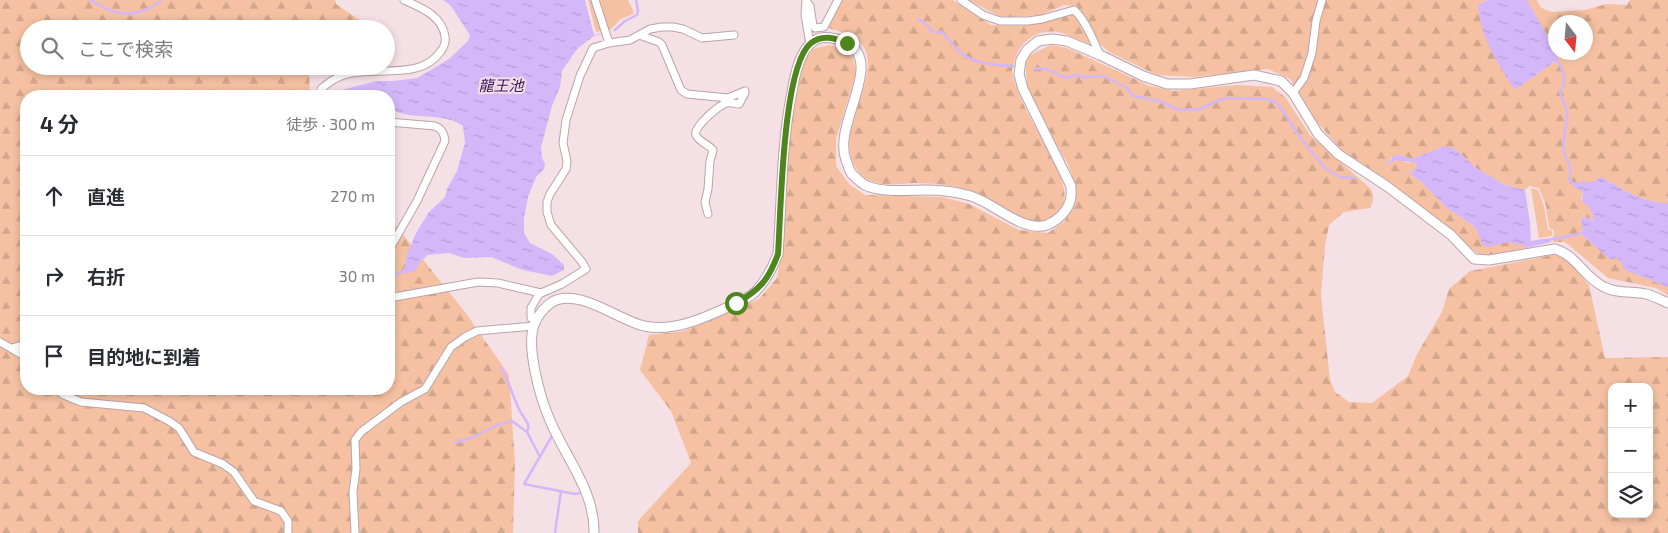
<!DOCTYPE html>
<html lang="ja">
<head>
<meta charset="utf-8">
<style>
	body { margin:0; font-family:"Exo 2","Noto Sans JP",sans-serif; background:#f7f7f7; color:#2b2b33 }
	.controls { position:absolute; right:15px; bottom:15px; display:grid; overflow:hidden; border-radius:10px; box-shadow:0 2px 8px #0003 }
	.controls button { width:45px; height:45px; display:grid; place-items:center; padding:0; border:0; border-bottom:1px solid #e1e1e2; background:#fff; color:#2b2b33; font:25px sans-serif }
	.compass { position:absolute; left:1548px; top:15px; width:45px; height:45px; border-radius:50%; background:#fff; box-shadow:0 2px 8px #0003; rotate:164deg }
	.stop { position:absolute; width:15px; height:15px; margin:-11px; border:4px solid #4f851d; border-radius:50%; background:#fff }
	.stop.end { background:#4f851d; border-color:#fff; box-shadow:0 1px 5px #0008 }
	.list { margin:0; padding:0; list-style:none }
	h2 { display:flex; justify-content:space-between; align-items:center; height:65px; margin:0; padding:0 20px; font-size:21px }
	h2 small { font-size:16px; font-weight:400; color:#7c7c81 }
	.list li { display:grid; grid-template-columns:32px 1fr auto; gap:15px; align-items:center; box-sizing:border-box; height:80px; padding:0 20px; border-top:1px solid #e1e1e2 }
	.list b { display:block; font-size:19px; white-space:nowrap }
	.list em { font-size:16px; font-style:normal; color:#7c7c81 }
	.icon { flex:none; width:28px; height:28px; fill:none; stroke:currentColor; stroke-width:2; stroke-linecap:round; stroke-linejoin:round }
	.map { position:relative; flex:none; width:1668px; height:533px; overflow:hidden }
	.search { position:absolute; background:#fff; box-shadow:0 2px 8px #0003; left:20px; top:20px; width:375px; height:55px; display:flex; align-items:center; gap:12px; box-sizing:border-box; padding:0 18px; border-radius:28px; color:#7c7c81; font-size:19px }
	.panel { position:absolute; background:#fff; box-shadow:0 2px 8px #0003; left:20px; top:90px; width:375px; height:305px; border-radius:20px }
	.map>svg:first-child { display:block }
	.grass { fill:#f5c1a2 }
	.forest { fill:url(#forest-firs); fill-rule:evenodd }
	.water { fill:url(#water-ripples) }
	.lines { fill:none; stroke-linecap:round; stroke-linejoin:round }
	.stream { stroke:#d4b7f9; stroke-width:2.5 }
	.minor-casing { stroke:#b9a4aa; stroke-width:9 }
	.tertiary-casing { stroke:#b9a4aa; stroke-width:11 }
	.minor { stroke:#fff; stroke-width:7 }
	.tertiary { stroke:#fff; stroke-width:9 }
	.route { stroke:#4f851d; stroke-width:6 }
	.labels { text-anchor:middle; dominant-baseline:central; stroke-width:4; stroke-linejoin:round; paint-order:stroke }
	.water-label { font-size:15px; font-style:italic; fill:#390f5b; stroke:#f5e0e6 }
</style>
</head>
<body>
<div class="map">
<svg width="1668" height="533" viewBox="0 0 1668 533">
	<defs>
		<pattern id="forest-firs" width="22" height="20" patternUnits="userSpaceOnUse" patternTransform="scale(1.25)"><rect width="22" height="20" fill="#f5c1a2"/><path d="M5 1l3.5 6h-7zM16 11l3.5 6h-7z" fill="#d2a68c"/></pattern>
		<pattern id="water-ripples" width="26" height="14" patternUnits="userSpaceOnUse" patternTransform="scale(1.25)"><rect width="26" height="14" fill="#d4b7f9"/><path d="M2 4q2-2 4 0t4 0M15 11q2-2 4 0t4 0" fill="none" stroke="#b69dd6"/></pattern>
	</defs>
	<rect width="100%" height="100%" fill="#f5e0e6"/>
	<!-- grass -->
	<path class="grass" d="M588 0H628L633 10V14L621 19 611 29 596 32Z
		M1531 188 1538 190 1544 206 1548 230H1552V236L1539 238Z"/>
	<!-- forest -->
	<path class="forest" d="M0 0H335L336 4 364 23 357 29H29V66H312L309 69 310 96H26V389H389V217L465 312 509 375 515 463 513 533H0Z
		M841 0H953L991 25 1021 26 1073 14 1078 19 1091 41 1090 44C1080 41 1068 34 1058 32 1037 29 1020 41 1015 60 1014 63 1012 68 1012 71 1013 79 1020 96 1023 103 1034 130 1073 179 1063 207 1062 210 1058 213 1055 215 1050 220 1042 223 1035 222 1005 216 983 192 952 186 940 184 926 183 914 183 894 184 872 189 858 171 828 131 890 73 859 41 852 35 837 30 828 28L833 14Z
		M968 0H1488L1481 2 1516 89 1556 61 1558 58 1557 53 1586 52V22H1556L1555 50 1527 0H1537L1541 8 1552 12 1585 10 1606 4 1627 5 1630 0H1668V203C1643 204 1621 188 1601 177L1593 182H1573L1583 192 1581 199 1589 206 1594 219V221L1589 218 1581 217 1583 235 1586 239 1619 260 1626 270 1668 287V295L1656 288 1608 278 1565 242H1553L1554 230 1549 228 1546 206 1539 188 1529 186 1525 190 1505 185 1476 168 1455 149 1442 147 1412 159 1399 155 1391 158 1390 161 1400 160 1408 163 1415 161 1417 163V166L1411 172 1412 176 1418 179 1447 208 1475 227 1482 243C1497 249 1500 240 1511 242 1516 243 1517 245 1523 243L1526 248 1483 258 1440 222 1345 154 1317 122 1290 79 1268 69 1194 77 1157 75 1109 52 1101 45 1077 6 1064 5 1041 15 1012 17 999 16Z
		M829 45 839 47 853 57 856 73 836 139V166L849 184 865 195 942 197 969 204 1019 230 1048 233 1065 221 1076 201 1074 181 1068 164 1052 138 1028 89 1025 64 1030 55 1051 45 1067 48 1150 86 1174 91 1236 85 1272 87 1285 97 1310 135 1371 189C1374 196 1374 201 1370 208L1344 212 1329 225 1325 246 1321 295 1330 380 1335 392 1349 402 1372 403 1408 376 1417 354 1442 312 1449 289 1470 271 1553 255 1561 256 1567 259 1589 285 1605 358 1668 357V533H638V521L691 463 671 411 640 370 649 335 684 331 725 314 759 299 777 278 782 252 786 202 787 144 804 61 813 49ZM1612 387H1649V514H1612Z"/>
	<!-- water -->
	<path class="water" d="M443 0H585L594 35 617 29 594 36 577 49 562 71 560 87 552 106 541 147 542 158 545 164 544 169 536 177 528 197 524 218V233L530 243 552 254 564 265V270L552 276 523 270 491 257 464 258 449 253 427 255 418 265 415 271 404 274 406 257 416 233 429 212 445 197 447 189 457 171 465 143 463 126C446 114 424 118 404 114 399 113 394 110 389 109V96C373 96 351 100 338 91L376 81H393L417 78 449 59 468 41 470 35 451 6Z
		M1488 0H1527L1557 53 1558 58 1556 61 1516 89 1513 88C1496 60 1480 37 1478 4Z
		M1442 147H1449L1455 149 1476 168 1505 185 1525 190 1530 223 1531 241 1549 238 1551 242 1526 248 1523 244 1517 245 1510 242 1487 247 1482 244 1475 227 1447 208 1418 179 1412 176 1411 172 1417 166V163L1396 160 1387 165 1386 164 1390 161 1393 156 1399 155 1412 159Z
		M1601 177C1621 188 1644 204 1668 203V287L1625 270 1619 260 1616 258 1611 260 1583 236 1581 217 1589 218 1593 221 1594 219 1589 207 1582 201 1583 192 1572 185 1573 182H1593Z"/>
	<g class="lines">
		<!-- stream -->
		<path class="stream" d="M90 0C99 5 110 12 120 13 133 15 152 10 161 0
			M918 19 925 23 933 32H942C949 39 954 48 962 54 975 64 997 65 1013 66
			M615 30 625 21 637 15 638 11 636 0
			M1555 59 1557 60C1563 70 1568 81 1560 91 1561 99 1566 105 1567 113 1567 126 1562 137 1564 150 1565 165 1574 160 1569 180L1574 185
			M1035 69C1047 67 1055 73 1065 78L1077 75 1083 77 1103 76 1127 88 1133 96 1159 101 1176 109 1183 110 1200 109 1222 99 1232 98 1265 99 1274 101 1280 107 1305 144 1326 169 1340 177 1355 178
			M1548 240 1584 233
			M389 278 403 271 407 268
			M501 368C510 382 513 399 521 413 524 417 526 420 528 424 529 428 528 428 527 432
			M552 436 524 484 575 494 580 493
			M455 443 471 438 497 425 512 421 527 432 540 457
			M555 533 561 491"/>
		<!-- minor casing -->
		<g class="minor-casing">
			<path id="minor" d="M595 0 609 43
				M806 0 805 15 810 44
				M961 0 983 15 1000 21H1028L1042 19 1074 10C1085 19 1094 42 1100 55
				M806 1 810 6 813 26 815 28 824 27 838 0
				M639 35 659 42 662 45 681 90 687 94 728 98 745 91V93L739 104C736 104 731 102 727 103 720 104 692 128 696 135 698 141 709 145 713 150L710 161 708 189 705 202 708 214
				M1293 93 1304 78 1312 53 1316 21 1322 0
				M321 96V89C328 83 334 78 344 75 374 65 420 82 441 51 444 47 446 41 445 37 443 16 420 7 404 0
				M389 122 435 126C442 129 444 133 445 141L417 201 389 250
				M389 298 478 282 498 283 541 293
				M536 322 531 318V308L539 294 562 284 586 269 582 262 551 225 547 212V202L550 194 566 169 567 161 563 143 566 120 580 76 593 48 609 43 630 40 650 29 662 27H673L683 29 702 38 734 35
				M0 342 26 357
				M12 348 19 346 26 348
				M56 389 64 395 81 402 144 408 169 421 179 428 194 452 223 464 234 472 254 501 281 511 288 521V533
				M355 533 353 492 356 469 355 440 361 432 401 402 425 389 451 347 465 337 477 331 534 326"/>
		</g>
		<!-- tertiary casing -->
		<g class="tertiary-casing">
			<path id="tertiary" d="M594 533C595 490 564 456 549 418 540 397 526 347 534 325 538 315 543 308 552 302 578 287 618 320 644 326 673 332 702 319 728 307 737 303 748 299 755 292 766 281 772 269 778 254 782 200 781 146 792 92 794 80 796 67 802 56 805 48 812 40 820 38 829 36 838 39 845 42 887 61 832 124 846 160 848 165 849 170 852 174 856 178 862 184 867 186 885 193 907 190 927 190 941 190 957 192 971 196 994 203 1023 233 1047 225 1057 221 1067 212 1070 201 1072 197 1071 191 1071 186L1023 89 1019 74 1021 60 1027 50 1038 41 1052 39 1067 41 1100 55 1143 76 1167 84H1190L1254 75 1281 81 1293 93 1318 134 1338 154 1388 187 1451 235 1474 259 1489 260 1555 249C1576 255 1585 278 1604 287 1617 294 1633 291 1646 294 1654 296 1661 300 1668 303"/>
		</g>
		<!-- minor -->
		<use href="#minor" class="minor"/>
		<!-- tertiary -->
		<use href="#tertiary" class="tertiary"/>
	</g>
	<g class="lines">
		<!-- route -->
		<path class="route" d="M736 303C760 290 769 279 778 254 781 214 782 66 811 43 822 34 835 38 847 43"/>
	</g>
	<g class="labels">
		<!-- water labels -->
		<g class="water-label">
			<text x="501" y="85">龍王池</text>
		</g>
	</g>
</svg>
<div class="controls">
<button>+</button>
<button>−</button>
<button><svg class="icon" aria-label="layers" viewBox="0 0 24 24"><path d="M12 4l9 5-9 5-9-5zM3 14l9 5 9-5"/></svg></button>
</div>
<svg class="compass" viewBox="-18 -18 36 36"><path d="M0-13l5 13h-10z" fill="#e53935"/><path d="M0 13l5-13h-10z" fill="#7c7c81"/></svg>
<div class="stop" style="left:736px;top:303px"></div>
<div class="stop end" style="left:847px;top:43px"></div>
<div class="search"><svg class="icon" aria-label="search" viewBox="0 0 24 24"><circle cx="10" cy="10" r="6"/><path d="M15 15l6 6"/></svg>ここで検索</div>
<section class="panel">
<h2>4 分<small>徒歩 · 300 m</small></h2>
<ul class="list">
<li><svg class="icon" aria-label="ahead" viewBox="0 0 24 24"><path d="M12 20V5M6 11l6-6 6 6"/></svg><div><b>直進</b></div><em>270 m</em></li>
<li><svg class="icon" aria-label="right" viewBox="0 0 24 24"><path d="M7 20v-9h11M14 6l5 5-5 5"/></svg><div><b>右折</b></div><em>30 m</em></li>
<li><svg class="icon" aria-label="arrive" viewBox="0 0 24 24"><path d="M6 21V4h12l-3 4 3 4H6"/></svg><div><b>目的地に到着</b></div></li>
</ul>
</section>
</div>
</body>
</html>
